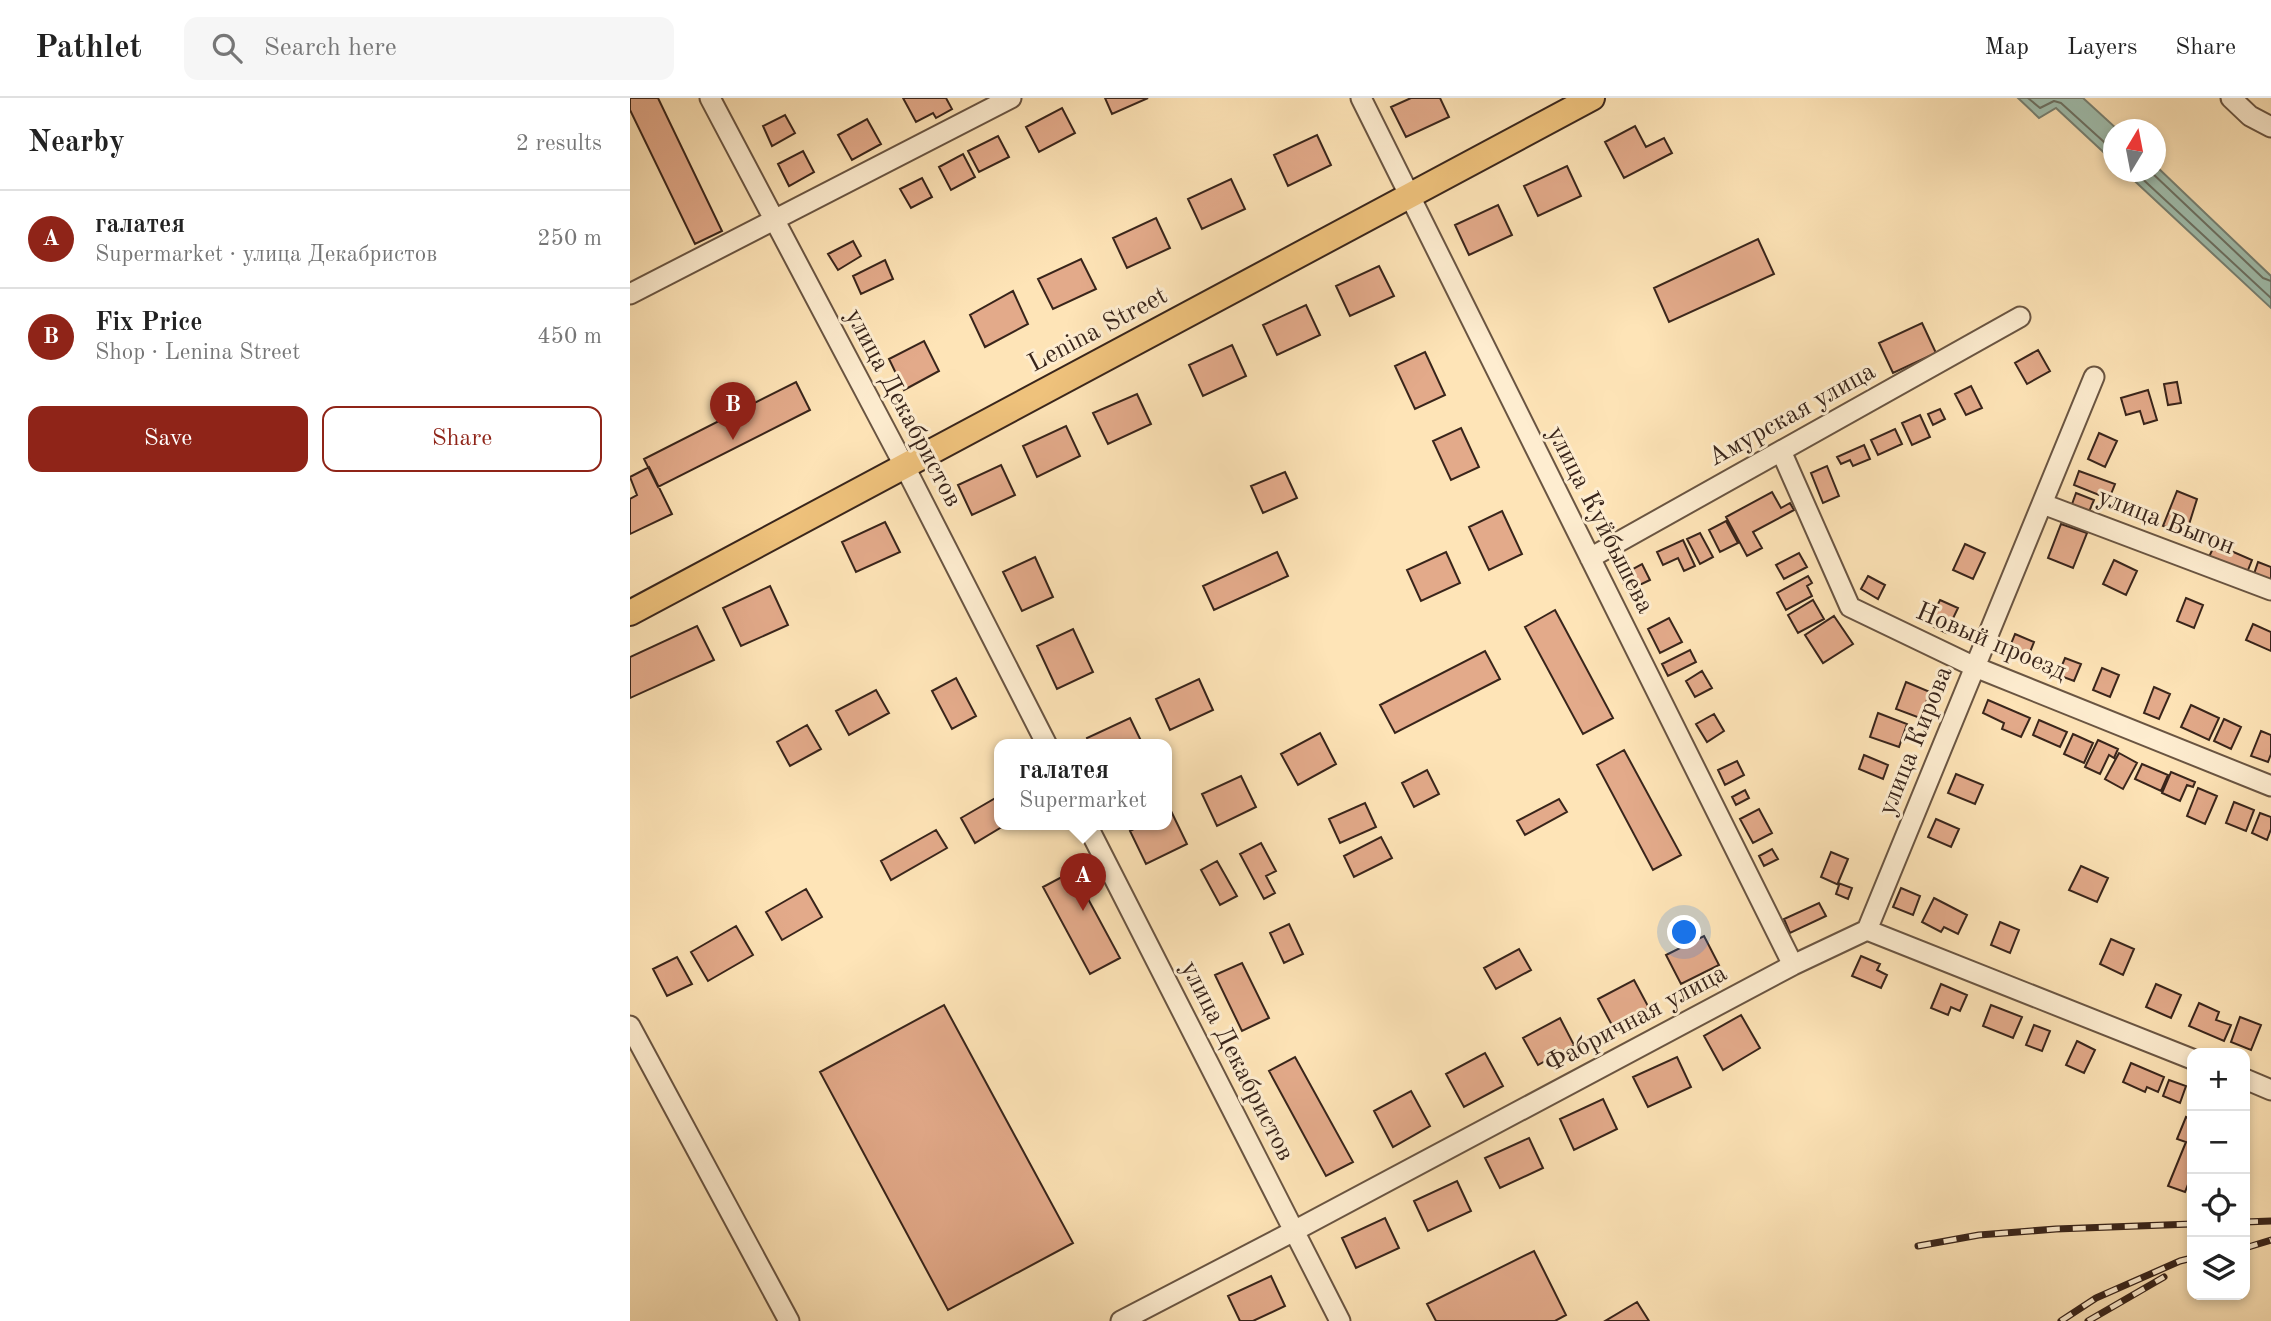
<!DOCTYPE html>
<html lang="en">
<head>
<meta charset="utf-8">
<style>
	body { margin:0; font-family:"Old Standard TT",serif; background:#f6f6f6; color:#222 }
	.controls { position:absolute; right:21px; bottom:21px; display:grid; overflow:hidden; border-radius:14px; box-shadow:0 4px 10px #0003 }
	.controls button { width:63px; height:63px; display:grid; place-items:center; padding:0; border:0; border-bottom:2px solid #e0e0e0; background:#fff; color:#222; font:35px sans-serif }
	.compass { position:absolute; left:1473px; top:21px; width:63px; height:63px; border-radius:50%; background:#fff; box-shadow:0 4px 10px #0003; rotate:10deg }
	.you { position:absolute; left:1055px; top:835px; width:24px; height:24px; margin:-18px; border:5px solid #fff; border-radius:50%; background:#1a73e8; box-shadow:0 0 0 10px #1a73e833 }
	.badge { display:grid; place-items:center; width:46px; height:46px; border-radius:50%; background:#8f2418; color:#fff; font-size:23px; font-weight:700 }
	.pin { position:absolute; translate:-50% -58px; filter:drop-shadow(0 2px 4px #0008) }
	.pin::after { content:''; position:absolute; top:37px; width:24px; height:21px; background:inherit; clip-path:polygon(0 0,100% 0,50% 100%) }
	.popup { position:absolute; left:364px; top:641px; width:178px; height:91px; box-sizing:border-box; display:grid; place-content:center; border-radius:14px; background:#fff; filter:drop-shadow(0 2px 5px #0005); font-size:23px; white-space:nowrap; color:#767676 }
	.popup b { font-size:26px; color:#222 }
	.popup::after { content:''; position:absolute; left:50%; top:100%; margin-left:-14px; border:14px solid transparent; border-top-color:#fff }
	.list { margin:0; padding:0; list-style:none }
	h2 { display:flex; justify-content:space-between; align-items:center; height:91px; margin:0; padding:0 28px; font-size:30px }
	h2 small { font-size:23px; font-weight:400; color:#767676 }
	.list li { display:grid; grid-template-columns:46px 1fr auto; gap:21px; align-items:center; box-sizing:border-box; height:98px; padding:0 28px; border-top:2px solid #e0e0e0 }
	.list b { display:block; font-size:26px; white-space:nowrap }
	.list p { margin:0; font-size:23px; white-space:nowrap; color:#767676 }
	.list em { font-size:23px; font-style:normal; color:#767676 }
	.actions { display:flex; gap:14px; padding:21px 28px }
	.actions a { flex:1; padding:16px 0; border:2px solid #8f2418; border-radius:14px; text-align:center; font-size:24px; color:#8f2418 }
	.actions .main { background:#8f2418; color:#fff }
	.icon { flex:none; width:38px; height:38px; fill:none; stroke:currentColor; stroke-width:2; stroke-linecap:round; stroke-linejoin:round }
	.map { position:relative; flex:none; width:1641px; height:1223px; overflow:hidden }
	header { display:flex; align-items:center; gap:42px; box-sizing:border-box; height:98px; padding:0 35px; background:#fff; border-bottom:2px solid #e0e0e0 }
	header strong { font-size:33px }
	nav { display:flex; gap:38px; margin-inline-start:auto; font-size:24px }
	.search { width:490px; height:63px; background:#f6f6f6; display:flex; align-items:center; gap:18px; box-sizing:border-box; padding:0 24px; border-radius:14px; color:#767676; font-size:26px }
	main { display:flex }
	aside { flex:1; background:#fff }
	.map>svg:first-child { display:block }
	.water { fill:#a0bfaf; stroke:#778174; stroke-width:2 }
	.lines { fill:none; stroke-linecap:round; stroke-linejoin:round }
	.shore { stroke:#6c7265; stroke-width:2 }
	.building { fill:#e3aa8a; stroke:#39251b; stroke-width:2 }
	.minor-casing { stroke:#6a5542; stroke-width:23 }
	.major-casing { stroke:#39251b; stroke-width:28 }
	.minor { stroke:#feedd0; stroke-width:19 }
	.major { stroke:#efc27c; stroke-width:24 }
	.rail-casing { stroke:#39251b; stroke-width:7 }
	.rail { stroke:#feedd0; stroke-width:4.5; stroke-dasharray:13; stroke-linecap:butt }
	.labels { text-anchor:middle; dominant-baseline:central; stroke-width:6; stroke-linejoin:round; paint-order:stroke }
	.street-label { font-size:26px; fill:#39251b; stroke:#feedd0 }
</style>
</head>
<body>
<header>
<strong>Pathlet</strong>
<div class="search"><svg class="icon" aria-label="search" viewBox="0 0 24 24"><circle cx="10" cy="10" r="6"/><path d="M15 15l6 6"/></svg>Search here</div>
<nav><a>Map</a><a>Layers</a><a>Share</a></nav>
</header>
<main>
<aside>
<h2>Nearby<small>2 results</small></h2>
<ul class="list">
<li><span class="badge">A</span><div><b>галатея</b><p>Supermarket · улица Декабристов</p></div><em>250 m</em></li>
<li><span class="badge">B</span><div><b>Fix Price</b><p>Shop · Lenina Street</p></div><em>450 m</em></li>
</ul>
<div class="actions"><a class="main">Save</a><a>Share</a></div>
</aside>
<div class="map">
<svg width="1641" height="1223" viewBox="0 0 1641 1223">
	<rect width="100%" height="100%" fill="#fee4b7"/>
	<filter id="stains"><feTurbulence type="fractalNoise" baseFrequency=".00286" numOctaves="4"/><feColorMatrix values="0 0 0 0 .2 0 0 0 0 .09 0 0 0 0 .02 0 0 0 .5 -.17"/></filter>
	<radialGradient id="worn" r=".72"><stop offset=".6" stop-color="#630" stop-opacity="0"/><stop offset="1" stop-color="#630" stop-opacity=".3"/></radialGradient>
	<!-- water -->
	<path class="water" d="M1388 0H1453L1487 31 1484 32 1483 63 1426 10 1409 20Z
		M1526 68 1641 178V210L1495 74H1526Z"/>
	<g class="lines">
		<!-- shore -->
		<path class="shore" d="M1398 0 1410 10 1424 3 1431 5 1484 53
			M1505 74 1641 200
			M1521 74 1633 180 1641 183"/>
	</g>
	<!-- building -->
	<path class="building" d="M0 0H28L92 133 65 146 0 12Z
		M273 0H316L322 11 306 20 303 15 286 24Z
		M475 0H518L482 16Z
		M781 0H810L819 19 776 39 761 9Z
		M432 10 445 35 409 54 396 29Z
		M155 17 165 35 142 48 133 28Z
		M237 21 251 46 222 62 208 37Z
		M1005 28 1016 49 1034 40 1042 55 994 80 975 44Z
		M687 37 701 67 658 88 644 57Z
		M368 38 379 59 349 74 338 53Z
		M173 53 184 74 159 88 148 66Z
		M333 56 345 79 321 92 309 69Z
		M937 68 951 98 908 118 894 88Z
		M292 80 302 99 281 110 270 91Z
		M601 81 615 111 572 131 558 101Z
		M868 107 882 137 839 157 825 127Z
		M526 120 540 150 497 170 483 140Z
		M1128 141 1144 176 1039 224 1024 190Z
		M223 143 231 158 208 172 198 156Z
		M451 161 466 191 423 211 408 181Z
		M255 162 263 181 231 196 223 178Z
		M749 168 764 198 720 218 706 188Z
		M383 193 398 226 355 249 340 217Z
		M676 207 690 237 647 257 633 227Z
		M1292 225 1306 255 1263 275 1249 245Z
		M294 243 309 273 274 292 259 261Z
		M602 247 616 278 573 298 559 267Z
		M1408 252 1420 273 1397 286 1385 265Z
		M795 254 815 297 785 311 765 268Z
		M166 284 180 312 28 389 14 361Z
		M1547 284 1551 305 1538 307 1534 286Z
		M1341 288 1352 310 1336 317 1325 296Z
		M1518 292 1527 322 1514 326 1510 313 1496 317 1491 300Z
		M507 296 521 326 478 346 463 315Z
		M1310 311 1315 321 1303 327 1298 316Z
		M1290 317 1300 339 1282 347 1272 325Z
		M436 328 450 358 407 379 393 348Z
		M831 330 849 369 821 382 803 343Z
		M1265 331 1272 346 1248 357 1241 342Z
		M1469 335 1487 343 1475 369 1458 361Z
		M1234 347 1240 361 1223 368 1220 362 1211 366 1207 359Z
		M371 367 385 397 342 417 328 387Z
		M1197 368 1209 398 1193 405 1181 375Z
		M19 369 42 416 0 436V401L7 397 0 379Z
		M1449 373 1485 386 1479 401 1444 387Z
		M655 374 667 400 633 415 621 388Z
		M1547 393 1567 401 1556 436 1533 428Z
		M1142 394 1151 410 1160 405 1164 412 1123 434 1132 450 1117 458 1096 419Z
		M1446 395 1464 402 1458 416 1441 409Z
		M872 413 892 456 859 472 839 429Z
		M1096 423 1108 445 1090 454 1079 432Z
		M255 424 270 454 226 474 212 444Z
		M1431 426 1457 435 1443 470 1418 460Z
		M1070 435 1083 459 1070 466 1057 441Z
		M1053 442 1065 468 1054 473 1048 460 1033 467 1027 454Z
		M1335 446 1355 455 1343 481 1323 472Z
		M1585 446 1622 462 1616 477 1578 461Z
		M647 454 658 478 584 512 573 488Z
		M816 454 830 485 791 503 777 472Z
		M1169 455 1177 469 1154 481 1146 467Z
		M405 459 423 499 392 513 373 474Z
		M1484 462 1507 473 1496 497 1473 486Z
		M1628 464 1641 469V486L1623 479Z
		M1012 466 1020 482 997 493 990 478Z
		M1178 478 1182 485 1177 488 1182 498 1156 512 1147 495Z
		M1238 478 1255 487 1248 501 1231 491Z
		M140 488 158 527 111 548 93 510Z
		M1556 500 1573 507 1564 530 1547 523Z
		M1183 502 1194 521 1168 535 1158 517Z
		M1310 502 1328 510 1316 535 1298 526Z
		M925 512 983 620 953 636 895 529Z
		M1204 518 1223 546 1193 565 1175 537Z
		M1039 520 1052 544 1030 555 1018 531Z
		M1623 526 1641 534V553L1616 542Z
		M67 528 84 562 0 600V559Z
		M443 531 463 574 427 591 407 548Z
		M1385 536 1404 544 1396 564 1377 556Z
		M1060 552 1066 564 1038 578 1032 566Z
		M855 553 870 581 765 635 750 607Z
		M1435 560 1451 566 1444 583 1428 577Z
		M1472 570 1489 577 1480 599 1463 592Z
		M1072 573 1082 590 1065 599 1056 583Z
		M326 580 346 618 322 631 302 593Z
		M569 581 583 612 540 632 526 601Z
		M1276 584 1300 594 1290 620 1266 611Z
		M1524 589 1540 596 1529 621 1514 615Z
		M246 592 259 615 219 637 206 613Z
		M1358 602 1400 620 1391 639 1372 631 1374 625 1353 615Z
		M1561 607 1589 620 1579 642 1551 629Z
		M1248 615 1277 626 1269 649 1240 639Z
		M1084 616 1094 633 1077 644 1066 626Z
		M500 620 513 647H460L457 640Z
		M1594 621 1611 629 1601 651 1584 643Z
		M1409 622 1437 634 1430 649 1403 637Z
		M177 627 191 651 160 668 147 644Z
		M1631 633 1641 637V656L1638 664 1621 658Z
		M690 635 706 666 668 687 651 656Z
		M1443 636 1463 645 1454 665 1434 656Z
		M1468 642 1488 651 1484 660 1479 657 1470 676 1455 669Z
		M994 652 1051 757 1023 772 967 667Z
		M1489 655 1507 665 1493 691 1475 681Z
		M1234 657 1258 667 1253 681 1229 671Z
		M1107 663 1114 677 1095 687 1088 672Z
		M1512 666 1538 677 1531 693 1505 681Z
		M797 672 809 696 784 709 772 685Z
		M1541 674 1565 684 1563 689 1557 687 1550 703 1532 695Z
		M1326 676 1353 687 1345 706 1318 695Z
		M611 678 626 709 587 728 572 696Z
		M1568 690 1587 698 1575 726 1557 718Z
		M1115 692 1119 700 1106 707 1102 699Z
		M369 698V727H375L345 745 331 720Z
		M929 701 937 714 895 737 887 723Z
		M1604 704 1624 712 1616 733 1596 725Z
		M735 705 746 729 710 745 699 721Z
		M1129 711 1142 735 1123 745 1110 721Z
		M541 713 557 746 516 766 500 733 511 727H537V715Z
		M1630 715 1641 719V731L1637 742 1622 735Z
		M1306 721 1329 731 1321 749 1298 739Z
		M306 732 317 750 261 782 251 763Z
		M751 739 762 760 724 779 714 758Z
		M631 745 646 773 636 778 645 795 634 801 610 756Z
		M1142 751 1148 761 1134 768 1129 758Z
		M1201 754 1218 761 1208 785 1222 790 1218 801 1206 796 1209 787 1191 779Z
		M587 763 607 798 590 807 571 772Z
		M1451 768 1478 780 1467 804 1439 792Z
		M443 773 490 860 460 876 413 789Z
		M1271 790 1290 798 1283 817 1263 809Z
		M176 791 192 819 152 842 136 814Z
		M1304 800 1337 817 1328 836 1314 829 1311 834 1292 824Z
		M1189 805 1196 818 1160 835 1154 821Z
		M1370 824 1389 832 1380 855 1361 847Z
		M659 826 673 856 654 865 640 835Z
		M106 828 123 857 78 883 61 854Z
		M1074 838 1089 867 1051 886 1036 857Z
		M1481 841 1504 851 1493 877 1470 866Z
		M889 851 901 872 866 891 854 870Z
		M1231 858 1250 866 1247 872 1257 877 1251 890 1222 878Z
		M47 859 62 886 37 898 23 871Z
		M612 865 639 920 612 933 585 877Z
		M1004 882 1019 910 983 929 968 901Z
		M1311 886 1337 897 1330 913 1321 909 1318 917 1301 910Z
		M1526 886 1551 897 1541 920 1516 909Z
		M1569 905 1589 914 1586 922 1601 927 1594 943 1559 928Z
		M314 907 443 1145 318 1212 190 974Z
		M1361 907 1392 919 1383 940 1353 928Z
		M1111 917 1130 950 1093 972 1074 938Z
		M1610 919 1631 927 1621 952 1601 944Z
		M930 920 944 947 908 967 893 940Z
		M1404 927 1420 933 1412 953 1396 947Z
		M1447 943 1465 952 1454 975 1436 967Z
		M855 955 873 988 834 1009 816 976Z
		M665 959 723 1064 696 1078 639 973Z
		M1047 959 1061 989 1018 1009 1003 979Z
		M1501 965 1534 979 1528 994 1517 989 1515 994 1493 984Z
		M1539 982 1556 988 1550 1005 1533 998Z
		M781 993 800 1028 763 1049 744 1013Z
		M973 1001 987 1031 944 1052 930 1021Z
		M1556 1019 1562 1022V1076L1555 1094 1538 1088 1556 1044 1547 1041Z
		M899 1040 913 1070 870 1090 855 1060Z
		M827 1083 841 1113 798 1133 784 1103Z
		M755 1120 769 1150 726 1170 712 1140Z
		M904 1153 936 1217 925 1223H806L797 1206Z
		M641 1178 655 1208 623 1223H610L598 1198Z
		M1007 1204 1019 1223H975Z"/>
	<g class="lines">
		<!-- minor casing -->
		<g class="minor-casing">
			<path id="minor" d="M80 0 275 369 417 647
				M731 0 1163 867
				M1601 0 1620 18 1641 29
				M0 196 381 0
				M1151 353 1220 509 1345 569 1641 688
				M1413 406 1641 492
				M960 460 1390 219
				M457 727 710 1223
				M1237 832 1464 279
				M0 928 159 1223
				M1615 981 1641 992
				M491 1223 664 1133 1163 867 1237 832 1562 961"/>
		</g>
		<!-- major casing -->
		<g class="major-casing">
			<path id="major" d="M0 515 962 0"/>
		</g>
		<!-- minor -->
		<use href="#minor" class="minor"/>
		<!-- major -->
		<use href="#major" class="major"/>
		<!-- rail casing -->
		<g class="rail-casing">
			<path id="rail" d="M1615 1124 1641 1123
				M1288 1148 1349 1137 1426 1131 1562 1126
				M1615 1150 1641 1142
				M1431 1223 1466 1200 1550 1163 1562 1160
				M1458 1223 1534 1179"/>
		</g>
		<!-- rail -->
		<use href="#rail" class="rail"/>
	</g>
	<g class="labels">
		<!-- street labels -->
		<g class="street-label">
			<text transform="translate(468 232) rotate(-28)">Lenina Street</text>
			<text transform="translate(273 310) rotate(62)">улица Декабристов</text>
			<text transform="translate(1162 317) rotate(-29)">Амурская улица</text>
			<text transform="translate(970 422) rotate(63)">улица Куйбышева</text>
			<text transform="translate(1536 424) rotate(21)">улица Выгон</text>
			<text transform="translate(1361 544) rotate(23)">Новый проезд</text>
			<text transform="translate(1286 643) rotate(-68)">улица Кирова</text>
			<text transform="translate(1006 921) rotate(-28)">Фабричная улица</text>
			<text transform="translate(607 963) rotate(63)">улица Декабристов</text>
		</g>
	</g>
	<rect width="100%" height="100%" filter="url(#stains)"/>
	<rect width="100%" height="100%" fill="url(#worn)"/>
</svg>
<div class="controls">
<button>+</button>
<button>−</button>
<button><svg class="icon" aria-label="locate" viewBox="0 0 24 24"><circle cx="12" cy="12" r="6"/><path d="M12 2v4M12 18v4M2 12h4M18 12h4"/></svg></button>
<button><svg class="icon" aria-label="layers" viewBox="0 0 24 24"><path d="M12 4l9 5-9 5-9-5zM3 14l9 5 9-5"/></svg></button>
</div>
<svg class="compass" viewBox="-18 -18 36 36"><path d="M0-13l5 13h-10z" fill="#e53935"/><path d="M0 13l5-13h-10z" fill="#767676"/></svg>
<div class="you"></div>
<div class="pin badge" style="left:453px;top:813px">A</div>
<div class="popup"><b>галатея</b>Supermarket</div>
<div class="pin badge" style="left:103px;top:342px">B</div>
</div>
</main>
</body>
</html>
